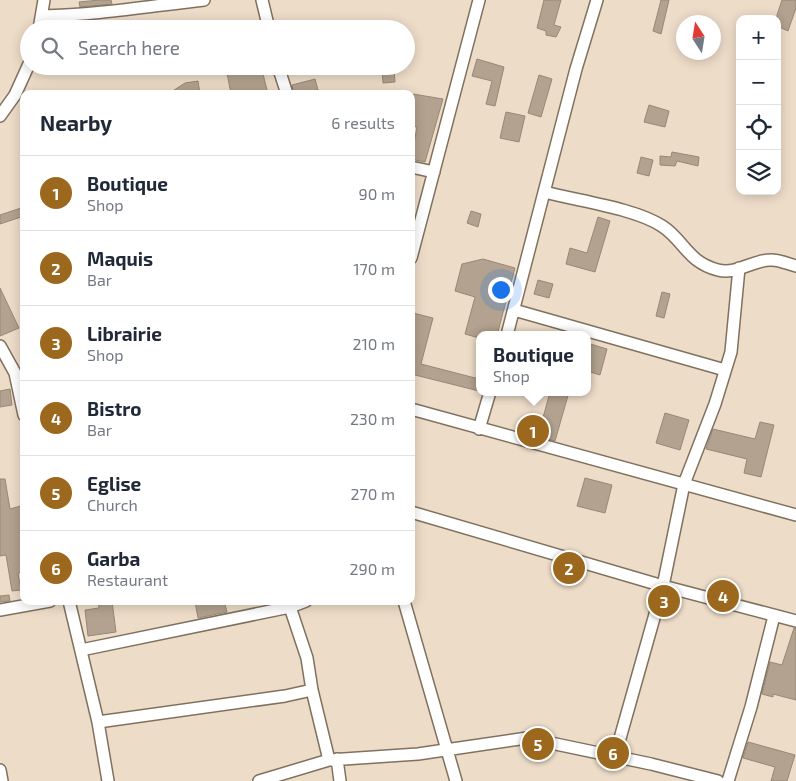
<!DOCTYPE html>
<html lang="en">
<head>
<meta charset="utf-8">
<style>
	body { margin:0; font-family:"Exo 2",sans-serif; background:#f2f2f3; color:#1f2937 }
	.controls { position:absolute; right:15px; top:15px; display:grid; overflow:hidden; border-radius:10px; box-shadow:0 2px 12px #0003 }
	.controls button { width:45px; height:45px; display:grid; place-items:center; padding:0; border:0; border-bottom:1px solid #e0e1e3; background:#fff; color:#1f2937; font:25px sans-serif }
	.compass { position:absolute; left:676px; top:15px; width:45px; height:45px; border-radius:50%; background:#fff; box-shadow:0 2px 12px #0003; rotate:348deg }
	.you { position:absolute; left:500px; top:289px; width:18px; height:18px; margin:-12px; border:4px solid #fff; border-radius:50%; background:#1a73e8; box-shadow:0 0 0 8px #1a73e833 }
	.badge { display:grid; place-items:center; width:32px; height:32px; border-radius:50%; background:#9c681e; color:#fff; font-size:16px; font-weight:700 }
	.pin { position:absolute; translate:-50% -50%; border:2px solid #fff; box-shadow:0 1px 5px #0006 }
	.popup { position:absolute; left:476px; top:331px; width:115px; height:65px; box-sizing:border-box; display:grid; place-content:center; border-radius:10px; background:#fff; filter:drop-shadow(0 1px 4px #0005); font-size:16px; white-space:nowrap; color:#747a83 }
	.popup b { font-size:19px; color:#1f2937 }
	.popup::after { content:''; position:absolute; left:50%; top:100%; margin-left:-10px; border:10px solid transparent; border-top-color:#fff }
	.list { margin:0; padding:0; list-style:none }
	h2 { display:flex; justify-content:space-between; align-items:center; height:65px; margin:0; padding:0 20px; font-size:21px }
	h2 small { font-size:16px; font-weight:400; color:#747a83 }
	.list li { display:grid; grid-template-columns:32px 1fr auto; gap:15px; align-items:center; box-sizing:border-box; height:75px; padding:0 20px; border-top:1px solid #e0e1e3 }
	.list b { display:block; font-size:19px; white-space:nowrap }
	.list p { margin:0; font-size:16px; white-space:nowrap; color:#747a83 }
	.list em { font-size:16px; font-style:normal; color:#747a83 }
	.icon { flex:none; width:28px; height:28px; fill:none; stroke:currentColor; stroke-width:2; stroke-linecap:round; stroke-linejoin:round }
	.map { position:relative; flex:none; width:796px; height:781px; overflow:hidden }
	.search { position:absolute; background:#fff; box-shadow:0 2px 12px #0003; left:20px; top:20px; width:395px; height:55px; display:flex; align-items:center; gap:12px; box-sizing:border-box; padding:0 18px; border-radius:28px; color:#747a83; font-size:19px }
	.panel { position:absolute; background:#fff; box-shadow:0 2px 12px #0003; left:20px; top:90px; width:395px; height:515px; border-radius:10px }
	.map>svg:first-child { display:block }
	.building { fill:#b2a28f; stroke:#978876 }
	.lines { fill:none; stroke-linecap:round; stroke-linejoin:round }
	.street-casing { stroke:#80715f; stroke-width:14 }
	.street { stroke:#fff; stroke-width:11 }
</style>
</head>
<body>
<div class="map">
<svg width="796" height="781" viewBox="0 0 796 781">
	<rect width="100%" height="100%" fill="#eddcc8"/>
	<!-- building -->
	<path class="building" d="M99 0H111L112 4 80 7 79 2Z
		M544 0H561L554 25 561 27 556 37 546 35V31L537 28Z
		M661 0H669L661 34 653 31Z
		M782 0H796V8L788 31 777 26V15Z
		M477 59 504 67 495 106 486 104 492 81 472 76Z
		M245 66H261L268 94H231L227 73 245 70Z
		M382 70H394L395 82 383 83Z
		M539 75 552 79 541 117 528 113Z
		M315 79 318 90 294 94 292 85Z
		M198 81 200 94H168L185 83Z
		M413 94 443 99 425 162 411 159 417 127 411 126Z
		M649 105 669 111 665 127 644 122Z
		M506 112 525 116 519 142 500 138Z
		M672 152 699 157 698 166 677 161 675 166 660 165V156L671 157Z
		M641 157 653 160 649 176 637 173Z
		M24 207V216L0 224V215Z
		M471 211 481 214 478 227 467 223Z
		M598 217 610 221 595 272 566 264 570 248 587 253Z
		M483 259 515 268 497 335H479V338L465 334 475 297 455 291 462 264Z
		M538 280 553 284 549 298 534 294Z
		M0 288 19 328 0 336Z
		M662 292 670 294 664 318 656 316Z
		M413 313 433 318 421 364 479 379V391L411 374Z
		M587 343 607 349 600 375 587 371Z
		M10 389 12 405 0 407V391Z
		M550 392H569L555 441 538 436Z
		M665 413 689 420 680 450 656 443Z
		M760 422 774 425 761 477 744 473 747 459 706 449 713 429 755 439Z
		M585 478 612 485 605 513 577 506Z
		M0 479H5L10 509 24 505V572L18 573 21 590 12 591 6 555 0 556Z
		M9 595 10 601 0 602V596Z
		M98 601H112L116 632 88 636 85 610 99 608Z
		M200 601H224L227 612 198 618 195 602Z
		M794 628H796V700L773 694V697L762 694 770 662 782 665Z
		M748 742 795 755 787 781H771L775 767 743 758Z"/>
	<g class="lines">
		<!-- street casing -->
		<g class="street-casing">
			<path id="street" d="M262 0 269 29
				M42 16C97 15 150 6 204 0
				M39 29 44 0
				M278 66 287 94
				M0 116 15 95 29 64
				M411 167 434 172
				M545 192C578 201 634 208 662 226 684 240 687 262 718 270 736 275 753 260 770 260 778 259 788 264 796 266
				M411 258 479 0
				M514 310 725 370
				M507 335 576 69 597 0
				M0 346 15 373 24 415
				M411 409 796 515
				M479 429 490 392
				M411 512 663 586 796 621
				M69 601 98 722 108 781
				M404 601 456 781
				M290 607 306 601
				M0 610 50 601
				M81 650 290 607 307 658 312 690 329 760
				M98 722 285 696 312 690
				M615 756 663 586 684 484 715 404 731 352 739 268
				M337 759 340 781
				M0 770 2 781
				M259 781 329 760 418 754 527 738 651 764 718 781
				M728 781 751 707 774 616"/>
		</g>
		<!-- street -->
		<use href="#street" class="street"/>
	</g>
</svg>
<div class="controls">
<button>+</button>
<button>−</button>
<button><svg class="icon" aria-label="locate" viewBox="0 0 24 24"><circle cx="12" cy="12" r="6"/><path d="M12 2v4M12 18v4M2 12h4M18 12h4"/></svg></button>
<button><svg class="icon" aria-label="layers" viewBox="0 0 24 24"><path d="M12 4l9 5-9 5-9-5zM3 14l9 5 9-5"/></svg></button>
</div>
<svg class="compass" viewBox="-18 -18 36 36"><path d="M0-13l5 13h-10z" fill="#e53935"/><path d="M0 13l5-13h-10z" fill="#747a83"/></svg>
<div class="you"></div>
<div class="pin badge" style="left:533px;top:431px">1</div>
<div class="popup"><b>Boutique</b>Shop</div>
<div class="pin badge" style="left:569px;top:568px">2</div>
<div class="pin badge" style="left:664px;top:601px">3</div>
<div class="pin badge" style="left:723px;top:596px">4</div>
<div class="pin badge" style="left:538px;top:744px">5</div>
<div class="pin badge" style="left:613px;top:753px">6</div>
<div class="search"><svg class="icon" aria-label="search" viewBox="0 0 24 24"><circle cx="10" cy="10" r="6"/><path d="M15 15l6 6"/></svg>Search here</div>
<section class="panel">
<h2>Nearby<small>6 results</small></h2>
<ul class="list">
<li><span class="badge">1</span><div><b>Boutique</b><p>Shop</p></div><em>90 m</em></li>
<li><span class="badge">2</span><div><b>Maquis</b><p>Bar</p></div><em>170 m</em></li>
<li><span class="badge">3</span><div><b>Librairie</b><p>Shop</p></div><em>210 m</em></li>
<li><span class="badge">4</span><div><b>Bistro</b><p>Bar</p></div><em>230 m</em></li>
<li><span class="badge">5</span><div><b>Eglise</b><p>Church</p></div><em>270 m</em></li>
<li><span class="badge">6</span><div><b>Garba</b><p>Restaurant</p></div><em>290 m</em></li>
</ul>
</section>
</div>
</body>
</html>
